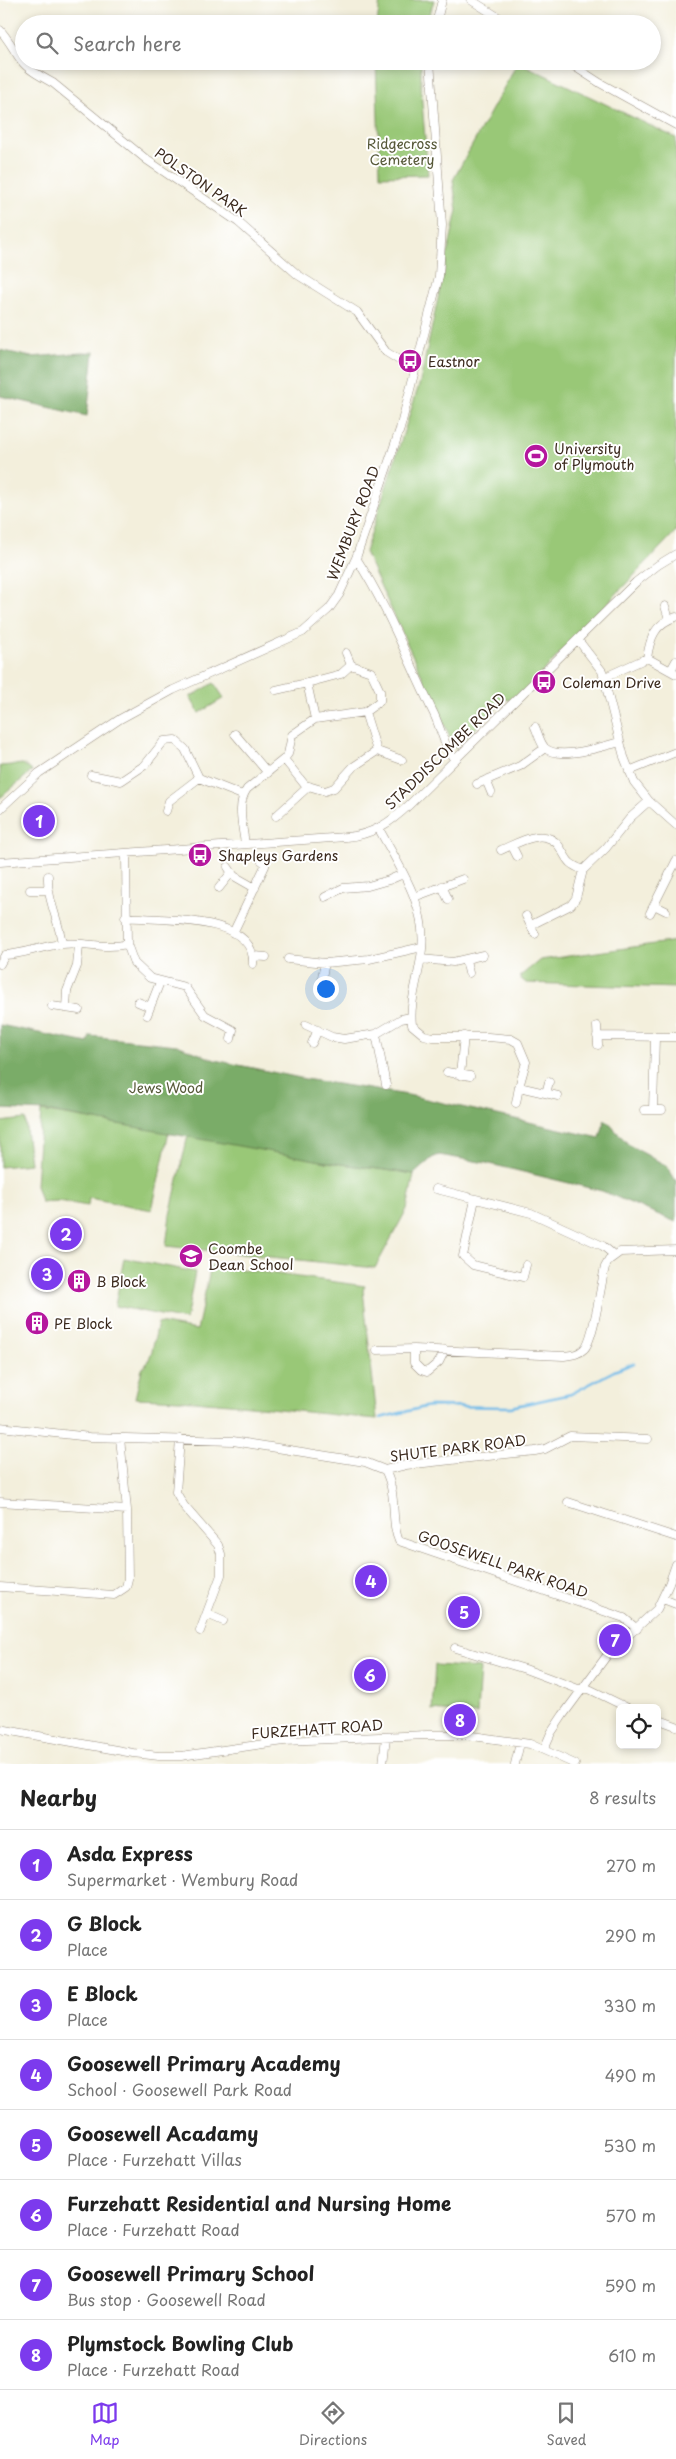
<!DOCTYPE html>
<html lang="en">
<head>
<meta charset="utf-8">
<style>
	body { margin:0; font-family:"Playpen Sans",sans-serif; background:#f2f2f2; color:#222 }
	.controls { position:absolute; right:15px; bottom:15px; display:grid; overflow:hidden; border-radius:8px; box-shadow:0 2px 8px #0003 }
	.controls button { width:45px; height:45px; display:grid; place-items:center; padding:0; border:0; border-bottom:1px solid #e0e0e0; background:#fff; color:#222; font:25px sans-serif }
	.you { position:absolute; left:325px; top:988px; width:18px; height:18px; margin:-12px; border:4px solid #fff; border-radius:50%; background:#1a73e8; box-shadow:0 0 0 8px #1a73e833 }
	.badge { display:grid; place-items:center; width:32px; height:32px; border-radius:50%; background:#7c3aed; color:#fff; font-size:16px; font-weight:700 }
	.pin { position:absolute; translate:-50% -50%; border:2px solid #fff; box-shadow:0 1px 5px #0006 }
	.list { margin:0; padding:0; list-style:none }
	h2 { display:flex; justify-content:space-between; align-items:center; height:65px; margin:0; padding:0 20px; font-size:21px }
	h2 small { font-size:16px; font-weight:400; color:#767676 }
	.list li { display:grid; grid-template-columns:32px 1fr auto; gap:15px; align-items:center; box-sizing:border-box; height:70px; padding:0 20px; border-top:1px solid #e0e0e0 }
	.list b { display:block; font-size:19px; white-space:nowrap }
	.list p { margin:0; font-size:16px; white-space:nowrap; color:#767676 }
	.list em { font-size:16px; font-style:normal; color:#767676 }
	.icon { flex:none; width:28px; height:28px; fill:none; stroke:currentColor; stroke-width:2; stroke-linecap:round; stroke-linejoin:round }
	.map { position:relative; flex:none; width:676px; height:1764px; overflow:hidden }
	.search { position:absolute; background:#fff; box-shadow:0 2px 8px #0003; left:15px; right:15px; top:15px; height:55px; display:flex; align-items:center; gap:12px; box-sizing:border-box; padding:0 18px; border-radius:28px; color:#767676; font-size:19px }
	.sheet { height:625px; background:#fff }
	nav { display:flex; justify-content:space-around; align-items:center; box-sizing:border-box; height:70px; border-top:1px solid #e0e0e0; background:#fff; font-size:14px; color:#767676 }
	nav a { display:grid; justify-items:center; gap:2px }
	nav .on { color:#7c3aed }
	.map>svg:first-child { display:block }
	.green { fill:#99c877; stroke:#6a794a }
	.forest { fill:#7aac68; stroke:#5a6b43 }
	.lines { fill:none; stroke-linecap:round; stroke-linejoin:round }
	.stream { stroke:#70bbe9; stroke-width:2.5 }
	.minor-casing { stroke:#978c7d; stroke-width:9 }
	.minor { stroke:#fff; stroke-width:8 }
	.labels { text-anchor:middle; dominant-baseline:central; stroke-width:4; stroke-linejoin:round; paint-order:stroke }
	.park-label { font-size:14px; fill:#575939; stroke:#fff }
	.street-label { font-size:14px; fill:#3b2a1e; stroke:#fff }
	.poi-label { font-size:14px; fill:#3b2a1e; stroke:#fff; text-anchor:start }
</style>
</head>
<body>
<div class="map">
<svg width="676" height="1764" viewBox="0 0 676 1764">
	<rect width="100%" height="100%" fill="#fff"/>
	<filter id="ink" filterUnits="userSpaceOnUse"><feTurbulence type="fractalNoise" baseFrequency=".02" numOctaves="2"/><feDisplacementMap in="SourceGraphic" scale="10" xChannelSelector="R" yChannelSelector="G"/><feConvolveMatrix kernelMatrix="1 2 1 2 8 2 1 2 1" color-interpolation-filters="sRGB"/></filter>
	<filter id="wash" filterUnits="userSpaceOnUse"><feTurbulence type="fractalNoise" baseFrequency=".0096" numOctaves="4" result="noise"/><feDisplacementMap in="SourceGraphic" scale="20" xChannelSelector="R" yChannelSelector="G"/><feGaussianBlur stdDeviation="1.12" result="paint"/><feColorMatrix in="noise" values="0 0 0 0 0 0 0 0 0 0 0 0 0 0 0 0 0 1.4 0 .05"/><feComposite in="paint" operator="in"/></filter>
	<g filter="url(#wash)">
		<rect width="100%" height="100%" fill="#f3efdc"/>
		<!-- green -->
		<path class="green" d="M380 0H434L427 24H377Z
			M376 61H421V89L428 175 380 176Z
			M518 62 676 138V531L514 702 506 699 455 748 365 552 420 382 457 210 453 180Z
			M214 683 224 698 199 713 190 697Z
			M23 764 32 771 0 798V766Z
			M676 941V988L526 983 519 977 540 960Z
			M41 1111 169 1132 152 1210 89 1198 88 1206 58 1201 41 1202 36 1185Z
			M25 1119 30 1164 0 1167V1122Z
			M188 1135 327 1162 414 1174 407 1209 375 1268 166 1246 170 1215Z
			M124 1258 195 1272 186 1320 115 1306Z
			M211 1265 365 1286 363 1290 377 1419C296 1412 216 1400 135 1398L142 1369 148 1362 152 1351 158 1323 197 1330Z
			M435 1665 480 1668 477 1714 432 1710Z"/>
		<!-- forest -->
		<path class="forest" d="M0 350 31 357 94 352 87 416 0 396Z
			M0 1025 88 1043 90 1036 177 1045 215 1060 305 1079 408 1095 600 1138 605 1119 629 1145 667 1166 676 1181V1222L602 1191 486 1163 439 1155 432 1158 414 1174 327 1162 46 1111 0 1109Z"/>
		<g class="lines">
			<!-- stream -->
			<path class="stream" d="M380 1418 429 1406 511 1407 571 1394 614 1371 634 1363"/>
		</g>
	</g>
	<g filter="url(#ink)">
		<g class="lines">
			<!-- minor casing -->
			<g class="minor-casing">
				<path id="minor" d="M471 0 509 24
					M436 24 442 0
					M0 30C9 40 13 49 21 60 28 70 42 77 53 83L147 160 238 222 298 275 357 312 386 352 415 370
					M566 61 600 83 676 125
					M356 558C388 607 408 661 434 714 441 729 444 746 454 759
					M665 606 669 619
					M676 617C655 623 650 638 647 658L676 674
					M578 640 602 671 624 757 634 782 649 801 676 825
					M671 670 676 661
					M603 678 647 658
					M276 690 307 683
					M365 712 377 751 402 760
					M315 719 307 683 341 674 351 665
					M535 727C538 733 540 743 545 748 559 761 603 746 620 742
					M235 734 268 773
					M284 759 305 785 325 791 334 788 353 767 377 751
					M629 771 676 752
					M91 775 121 781 145 765 164 741 175 740 185 749 199 778 242 795
					M486 780 491 792
					M477 784 520 766 545 748
					M0 809 39 773 120 719 173 690 303 632 329 609 339 595 356 558 400 429 439 276 442 225 430 61
					M166 811 169 801 199 778
					M276 816 309 786
					M379 829C399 866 427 906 422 949 420 974 409 1000 412 1025L424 1035 432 1037H488L511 1039 518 1043 526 1062 519 1087 558 1096
					M245 844C243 827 236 804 247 789L284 759 288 754 292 735 315 719 365 712 380 701V691L371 672 351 665 346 653
					M512 846 517 856
					M501 850C518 843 544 826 559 846 569 861 565 862 583 870
					M126 854 127 944 134 963 150 978 185 987 205 1015 233 1030 231 1039
					M0 862 346 837C372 835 390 823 409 805L636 582 658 565 676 554
					M228 867 234 876 255 888
					M48 876C47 900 59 920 62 944
					M442 886 448 899
					M219 888 231 873
					M30 890H48
					M325 897 343 888 368 886 389 880 403 874
					M414 897 463 879
					M654 905 666 911
					M650 913 676 861
					M526 916 535 934
					M125 917C158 921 256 913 253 964
					M531 925 571 905 576 898 583 870 606 848 630 818 649 801
					M233 933 265 866V863L261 860
					M254 956 266 957
					M288 959 325 963 369 959 422 947
					M421 959 453 962 483 955
					M466 960 469 973
					M0 964 5 955C25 954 42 946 62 944 84 941 104 950 127 944
					M322 977 325 963
					M138 1002 150 1007
					M52 1006 79 1010
					M66 1008 67 991 77 966 79 945
					M147 1015 160 982
					M306 1025 332 1037 344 1039 376 1034 401 1019 411 1017
					M597 1026 598 1045
					M376 1034 386 1085
					M597 1036 676 1037
					M312 1043 318 1030
					M447 1072 470 1076
					M460 1075 464 1036
					M546 1093 549 1082
					M516 1103 519 1087
					M644 1110H662
					M653 1110 655 1037
					M436 1189 531 1213 603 1246 614 1255
					M475 1199 463 1256 473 1265 523 1277 526 1265
					M377 1350 414 1349
					M445 1350 439 1362 427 1372 421 1370 414 1363V1349L563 1356C571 1355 578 1355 584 1349 594 1340 601 1283 605 1267L609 1260 620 1252 676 1250
					M0 1427 90 1437 233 1441 365 1462 385 1470 406 1465 535 1451 545 1449 570 1436 648 1439
					M180 1439 176 1492 184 1506 218 1545 221 1554V1575L200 1631
					M385 1470C398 1495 390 1522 399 1541L624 1618 637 1629
					M0 1502 127 1510
					M568 1502 676 1537
					M0 1587 114 1595 126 1587 128 1579 127 1510 120 1438
					M663 1599 676 1604
					M207 1614 223 1621
					M455 1648 525 1669 578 1689H589L628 1708
					M657 1719 676 1726
					M0 1729 133 1753 159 1756H181L284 1741 427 1735H465L530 1744 575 1764
					M544 1749 551 1733 563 1715 608 1654 657 1609 669 1584 676 1564
					M383 1764 386 1737
					M515 1764 520 1743"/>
			</g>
			<!-- minor -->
			<use href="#minor" class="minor"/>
		</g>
	</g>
	<!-- icons -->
	<defs>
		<g id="bus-disc" transform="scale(1.25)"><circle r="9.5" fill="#b5179e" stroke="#fff"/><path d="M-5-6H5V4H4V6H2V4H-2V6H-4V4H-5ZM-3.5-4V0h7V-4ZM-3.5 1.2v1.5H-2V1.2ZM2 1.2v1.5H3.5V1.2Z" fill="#fff"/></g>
		<g id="stadium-disc" transform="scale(1.25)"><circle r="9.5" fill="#b5179e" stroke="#fff"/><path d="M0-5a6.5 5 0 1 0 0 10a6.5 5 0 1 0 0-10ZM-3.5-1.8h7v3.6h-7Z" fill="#fff"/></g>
		<g id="school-disc" transform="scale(1.25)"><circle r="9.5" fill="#b5179e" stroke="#fff"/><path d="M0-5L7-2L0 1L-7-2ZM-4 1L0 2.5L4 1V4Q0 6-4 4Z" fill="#fff"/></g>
		<g id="building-disc" transform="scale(1.25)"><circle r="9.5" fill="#b5179e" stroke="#fff"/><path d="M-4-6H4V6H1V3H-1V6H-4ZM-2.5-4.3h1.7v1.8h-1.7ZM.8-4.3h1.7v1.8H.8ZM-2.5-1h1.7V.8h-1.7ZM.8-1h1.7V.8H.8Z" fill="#fff"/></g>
	</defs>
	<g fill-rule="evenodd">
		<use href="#bus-disc" x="410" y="361"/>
		<use href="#stadium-disc" x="536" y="456"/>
		<use href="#bus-disc" x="544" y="682"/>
		<use href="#bus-disc" x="200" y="855"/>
		<use href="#school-disc" x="191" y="1256"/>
		<use href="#building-disc" x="79" y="1281"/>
		<use href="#building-disc" x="37" y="1323"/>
	</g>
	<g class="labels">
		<!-- park labels -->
		<g class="park-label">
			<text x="402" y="143">Ridgecross<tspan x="402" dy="16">Cemetery</tspan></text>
			<text x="166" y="1087">Jews Wood</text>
		</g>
		<!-- street labels -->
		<g class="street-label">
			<text transform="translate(201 182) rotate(35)">POLSTON PARK</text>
			<text transform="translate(353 523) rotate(-69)">WEMBURY ROAD</text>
			<text transform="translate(445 751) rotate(-44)">STADDISCOMBE ROAD</text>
			<text transform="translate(458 1448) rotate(-7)">SHUTE PARK ROAD</text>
			<text transform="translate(503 1564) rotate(19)">GOOSEWELL PARK ROAD</text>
			<text transform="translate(317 1729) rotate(-4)">FURZEHATT ROAD</text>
		</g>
		<!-- poi labels -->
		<g class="poi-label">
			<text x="428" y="361">Eastnor</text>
			<text x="554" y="448">University<tspan x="554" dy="16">of Plymouth</tspan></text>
			<text x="562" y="682">Coleman Drive</text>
			<text x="218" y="855">Shapleys Gardens</text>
			<text x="208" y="1248">Coombe<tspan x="208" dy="16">Dean School</tspan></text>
			<text x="96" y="1281">B Block</text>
			<text x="54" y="1323">PE Block</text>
		</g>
	</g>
</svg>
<div class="controls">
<button><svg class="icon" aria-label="locate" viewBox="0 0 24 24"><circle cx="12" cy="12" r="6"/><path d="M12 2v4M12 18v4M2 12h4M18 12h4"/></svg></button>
</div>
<div class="you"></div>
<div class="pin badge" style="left:39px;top:821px">1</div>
<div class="pin badge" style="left:66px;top:1234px">2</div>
<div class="pin badge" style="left:47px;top:1274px">3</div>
<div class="pin badge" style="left:371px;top:1581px">4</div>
<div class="pin badge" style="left:464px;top:1612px">5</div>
<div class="pin badge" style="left:370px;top:1675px">6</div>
<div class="pin badge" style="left:615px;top:1640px">7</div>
<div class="pin badge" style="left:460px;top:1720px">8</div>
<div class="search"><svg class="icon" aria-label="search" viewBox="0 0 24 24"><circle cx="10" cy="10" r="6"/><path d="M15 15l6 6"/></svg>Search here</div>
</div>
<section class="sheet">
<h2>Nearby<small>8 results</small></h2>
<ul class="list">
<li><span class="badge">1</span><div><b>Asda Express</b><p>Supermarket · Wembury Road</p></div><em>270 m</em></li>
<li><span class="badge">2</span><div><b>G Block</b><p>Place</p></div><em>290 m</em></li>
<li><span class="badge">3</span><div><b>E Block</b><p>Place</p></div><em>330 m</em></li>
<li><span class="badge">4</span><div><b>Goosewell Primary Academy</b><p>School · Goosewell Park Road</p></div><em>490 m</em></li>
<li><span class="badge">5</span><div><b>Goosewell Acadamy</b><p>Place · Furzehatt Villas</p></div><em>530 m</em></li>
<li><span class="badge">6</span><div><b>Furzehatt Residential and Nursing Home</b><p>Place · Furzehatt Road</p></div><em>570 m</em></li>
<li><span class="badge">7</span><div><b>Goosewell Primary School</b><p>Bus stop · Goosewell Road</p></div><em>590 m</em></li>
<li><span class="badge">8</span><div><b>Plymstock Bowling Club</b><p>Place · Furzehatt Road</p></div><em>610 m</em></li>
</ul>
</section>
<nav>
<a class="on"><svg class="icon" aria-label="map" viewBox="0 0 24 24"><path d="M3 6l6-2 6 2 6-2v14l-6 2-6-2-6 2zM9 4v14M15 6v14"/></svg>Map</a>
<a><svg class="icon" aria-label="directions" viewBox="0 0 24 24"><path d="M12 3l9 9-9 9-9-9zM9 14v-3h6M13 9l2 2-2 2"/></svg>Directions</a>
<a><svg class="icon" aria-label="saved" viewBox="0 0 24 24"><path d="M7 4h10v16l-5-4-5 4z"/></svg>Saved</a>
</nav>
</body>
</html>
